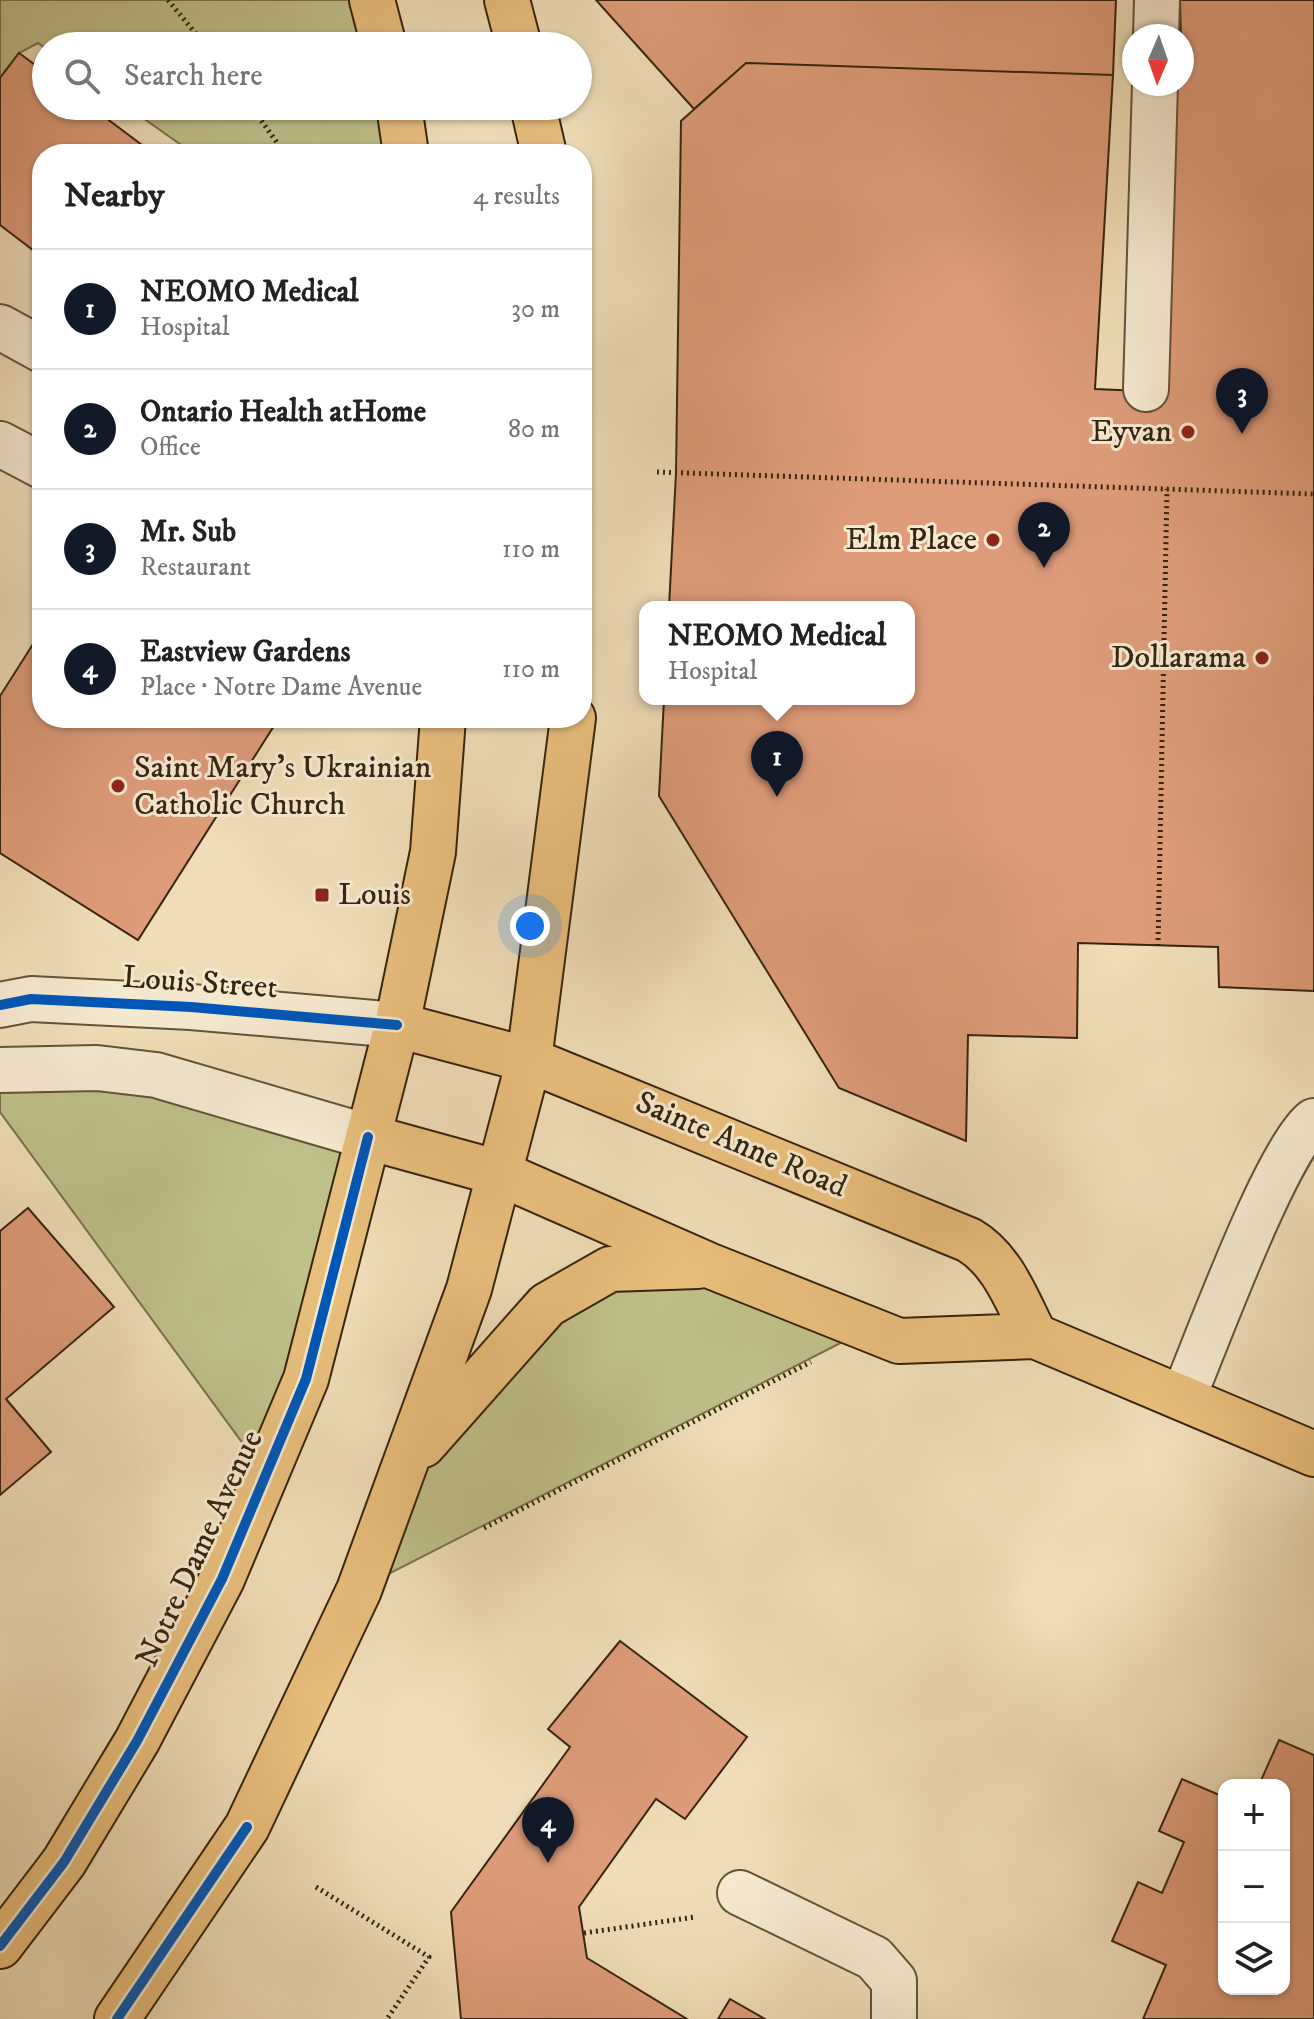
<!DOCTYPE html>
<html lang="en">
<head>
<meta charset="utf-8">
<style>
	body { margin:0; font-family:"IM FELL DW Pica",serif; background:#f6f6f6; color:#222 }
	.controls { position:absolute; right:24px; bottom:24px; display:grid; overflow:hidden; border-radius:16px; box-shadow:0 2px 6px #0004 }
	.controls button { width:72px; height:72px; display:grid; place-items:center; padding:0; border:0; border-bottom:2px solid #e0e0e0; background:#fff; color:#222; font:40px sans-serif }
	.compass { position:absolute; left:1122px; top:24px; width:72px; height:72px; border-radius:50%; background:#fff; box-shadow:0 2px 6px #0004; rotate:182deg }
	.you { position:absolute; left:530px; top:926px; width:28px; height:28px; margin:-20px; border:6px solid #fff; border-radius:50%; background:#1a73e8; box-shadow:0 0 0 12px #1a73e833 }
	.badge { display:grid; place-items:center; width:52px; height:52px; border-radius:50%; background:#111827; color:#fff; font-size:26px; font-weight:700 }
	.pin { position:absolute; translate:-50% -66px; filter:drop-shadow(0 2px 4px #0008) }
	.pin::after { content:''; position:absolute; top:42px; width:28px; height:24px; background:inherit; clip-path:polygon(0 0,100% 0,50% 100%) }
	.popup { position:absolute; left:639px; top:601px; width:276px; height:104px; box-sizing:border-box; display:grid; place-content:center; border-radius:16px; background:#fff; filter:drop-shadow(0 2px 6px #0005); font-size:26px; white-space:nowrap; color:#767676 }
	.popup b { font-size:30px; color:#222 }
	.popup::after { content:''; position:absolute; left:50%; top:100%; margin-left:-16px; border:16px solid transparent; border-top-color:#fff }
	.list { margin:0; padding:0; list-style:none }
	h2 { display:flex; justify-content:space-between; align-items:center; height:104px; margin:0; padding:0 32px; font-size:34px }
	h2 small { font-size:26px; font-weight:400; color:#767676 }
	.list li { display:grid; grid-template-columns:52px 1fr auto; gap:24px; align-items:center; box-sizing:border-box; height:120px; padding:0 32px; border-top:2px solid #e0e0e0 }
	.list b { display:block; font-size:30px; white-space:nowrap }
	.list p { margin:0; font-size:26px; white-space:nowrap; color:#767676 }
	.list em { font-size:26px; font-style:normal; color:#767676 }
	.icon { flex:none; width:44px; height:44px; fill:none; stroke:currentColor; stroke-width:2; stroke-linecap:round; stroke-linejoin:round }
	.map { position:relative; flex:none; width:1314px; height:2019px; overflow:hidden }
	.search { position:absolute; background:#fff; box-shadow:0 2px 6px #0004; left:32px; top:32px; width:560px; height:88px; display:flex; align-items:center; gap:20px; box-sizing:border-box; padding:0 28px; border-radius:44px; color:#767676; font-size:30px }
	.panel { position:absolute; background:#fff; box-shadow:0 2px 6px #0004; left:32px; top:144px; width:560px; height:584px; border-radius:32px }
	.map>svg:first-child { display:block }
	.green { fill:#bfbf8a; stroke:#7a724c; stroke-width:2 }
	.building { fill:#dd9b79; stroke:#36250f; stroke-width:2 }
	.lines { fill:none; stroke-linecap:round; stroke-linejoin:round }
	.minor-casing { stroke:#645339; stroke-width:48 }
	.major-casing { stroke:#36250f; stroke-width:48 }
	.path { stroke:#36250f; stroke-width:5; stroke-dasharray:2 4; stroke-linecap:butt }
	.minor { stroke:#f5e9d0; stroke-width:44 }
	.major { stroke:#e8be7c; stroke-width:44 }
	.cycleway-casing { stroke:#f5e9d0; stroke-width:15 }
	.cycleway { stroke:#0057b8; stroke-width:10 }
	.poi-dot { fill:#8f2418; stroke:#f5e9d0; stroke-width:3 }
	.labels { text-anchor:middle; dominant-baseline:central; stroke-width:6; stroke-linejoin:round; paint-order:stroke }
	.poi-label { font-size:32px; fill:#36250f; stroke:#f5e9d0; text-anchor:end }
	.street-label { font-size:32px; fill:#36250f; stroke:#f5e9d0 }
</style>
</head>
<body>
<div class="map">
<svg width="1314" height="2019" viewBox="0 0 1314 2019">
	<rect width="100%" height="100%" fill="#efddb7"/>
	<filter id="stains"><feTurbulence type="fractalNoise" baseFrequency=".0025" numOctaves="4"/><feColorMatrix values="0 0 0 0 .2 0 0 0 0 .09 0 0 0 0 .02 0 0 0 .5 -.17"/></filter>
	<radialGradient id="worn" r=".72"><stop offset=".6" stop-color="#630" stop-opacity="0"/><stop offset="1" stop-color="#630" stop-opacity=".3"/></radialGradient>
	<!-- green -->
	<path class="green" d="M0 0H367L378 46H46V49L38 43 19 53 0 78Z
		M126 106H393L401 154H194Z
		M97 1072 364 1140 263 1471 0 1112V1074Z
		M705 1270 860 1333 365 1586 405 1474 499 1364 613 1274Z"/>
	<!-- building -->
	<path class="building" d="M596 0H1116L1113 75 746 63 694 109Z
		M1180 0H1314V991L1219 987 1218 947 1078 943 1077 1038 968 1035 966 1141 839 1088 659 796 664 699H909V607H669L676 473 681 121 746 63 1113 75 1095 389 1166 392 1177 84H1182Z
		M19 53 46 73V106H90L154 154H42V257L0 225V78Z
		M42 630V718H279L138 940 0 853V696Z
		M28 1208 114 1307 6 1399 51 1452 0 1495V1231Z
		M620 1641 747 1737 685 1819 656 1799 579 1907 587 1958 687 2019H461L451 1912 570 1747 548 1729Z
		M1279 1740 1314 1755V2019H1143L1166 1965 1112 1941 1138 1882 1162 1893 1184 1842 1159 1831 1182 1779 1224 1797V1989H1284V1785H1259Z
		M730 1999 765 2019H718Z"/>
	<g class="lines">
		<!-- minor casing -->
		<g class="minor-casing">
			<path id="minor" d="M1156 36 1157 0
				M0 327 42 350
				M1146 389 1155 84
				M0 444 42 466
				M0 1005 31 999 191 1007 397 1025
				M0 1070 97 1068 156 1075 368 1137
				M1183 1398C1205 1346 1277 1148 1314 1121
				M740 1893 874 1958 894 1981V2019"/>
		</g>
		<!-- major casing -->
		<g class="major-casing">
			<path id="major" d="M372 0 384 46
				M507 0 519 46
				M399 106 406 154
				M533 106 544 154
				M397 1025 529 1060 969 1240C1003 1260 1017 1301 1035 1336
				M368 1137 499 1173 708 1265 899 1341 1035 1336 1314 1454
				M423 1445 547 1305 610 1269 698 1266
				M0 1946 64 1862 137 1741 222 1579 306 1379 397 1025 433 852 443 718
				M117 2019 247 1827 359 1590 469 1289 529 1060 573 718"/>
		</g>
		<!-- path -->
		<path class="path" d="M168 0 206 46
			M251 106 285 154
			M657 472 1314 494
			M1158 946 1167 489
			M484 1528 811 1362
			M316 1887 429 1957 387 2019
			M584 1933 695 1917"/>
		<!-- minor -->
		<use href="#minor" class="minor"/>
		<!-- major -->
		<use href="#major" class="major"/>
		<!-- cycleway casing -->
		<g class="cycleway-casing">
			<path id="cycleway" d="M0 1005 31 999 191 1007 397 1025
				M0 1946 64 1862 137 1741 222 1579 306 1379 368 1137
				M117 2019 247 1827"/>
		</g>
		<!-- cycleway -->
		<use href="#cycleway" class="cycleway"/>
	</g>
	<!-- markers -->
	<g class="poi-dot">
		<circle cx="1188" cy="432" r="8"/>
		<circle cx="993" cy="540" r="8"/>
		<circle cx="1262" cy="658" r="8"/>
		<circle cx="118" cy="786" r="8"/>
		<rect x="314" y="887" width="16" height="16" rx="4"/>
	</g>
	<g class="labels">
		<!-- poi labels -->
		<g class="poi-label">
			<text x="1172" y="432">Eyvan</text>
			<text x="977" y="540">Elm Place</text>
			<text x="1246" y="658">Dollarama</text>
			<text x="134" y="768" text-anchor="start">Saint Mary’s Ukrainian<tspan x="134" dy="37">Catholic Church</tspan></text>
			<text x="338" y="895" text-anchor="start">Louis</text>
		</g>
		<!-- street labels -->
		<g class="street-label">
			<text transform="translate(200 983) rotate(4)">Louis Street</text>
			<text transform="translate(741 1145) rotate(23)">Sainte Anne Road</text>
			<text transform="translate(200 1549) rotate(-65)">Notre Dame Avenue</text>
		</g>
	</g>
	<rect width="100%" height="100%" filter="url(#stains)"/>
	<rect width="100%" height="100%" fill="url(#worn)"/>
</svg>
<div class="controls">
<button>+</button>
<button>−</button>
<button><svg class="icon" aria-label="layers" viewBox="0 0 24 24"><path d="M12 4l9 5-9 5-9-5zM3 14l9 5 9-5"/></svg></button>
</div>
<svg class="compass" viewBox="-18 -18 36 36"><path d="M0-13l5 13h-10z" fill="#e53935"/><path d="M0 13l5-13h-10z" fill="#767676"/></svg>
<div class="you"></div>
<div class="pin badge" style="left:777px;top:797px">1</div>
<div class="popup"><b>NEOMO Medical</b>Hospital</div>
<div class="pin badge" style="left:1044px;top:568px">2</div>
<div class="pin badge" style="left:1242px;top:434px">3</div>
<div class="pin badge" style="left:548px;top:1863px">4</div>
<div class="search"><svg class="icon" aria-label="search" viewBox="0 0 24 24"><circle cx="10" cy="10" r="6"/><path d="M15 15l6 6"/></svg>Search here</div>
<section class="panel">
<h2>Nearby<small>4 results</small></h2>
<ul class="list">
<li><span class="badge">1</span><div><b>NEOMO Medical</b><p>Hospital</p></div><em>30 m</em></li>
<li><span class="badge">2</span><div><b>Ontario Health atHome</b><p>Office</p></div><em>80 m</em></li>
<li><span class="badge">3</span><div><b>Mr. Sub</b><p>Restaurant</p></div><em>110 m</em></li>
<li><span class="badge">4</span><div><b>Eastview Gardens</b><p>Place · Notre Dame Avenue</p></div><em>110 m</em></li>
</ul>
</section>
</div>
</body>
</html>
